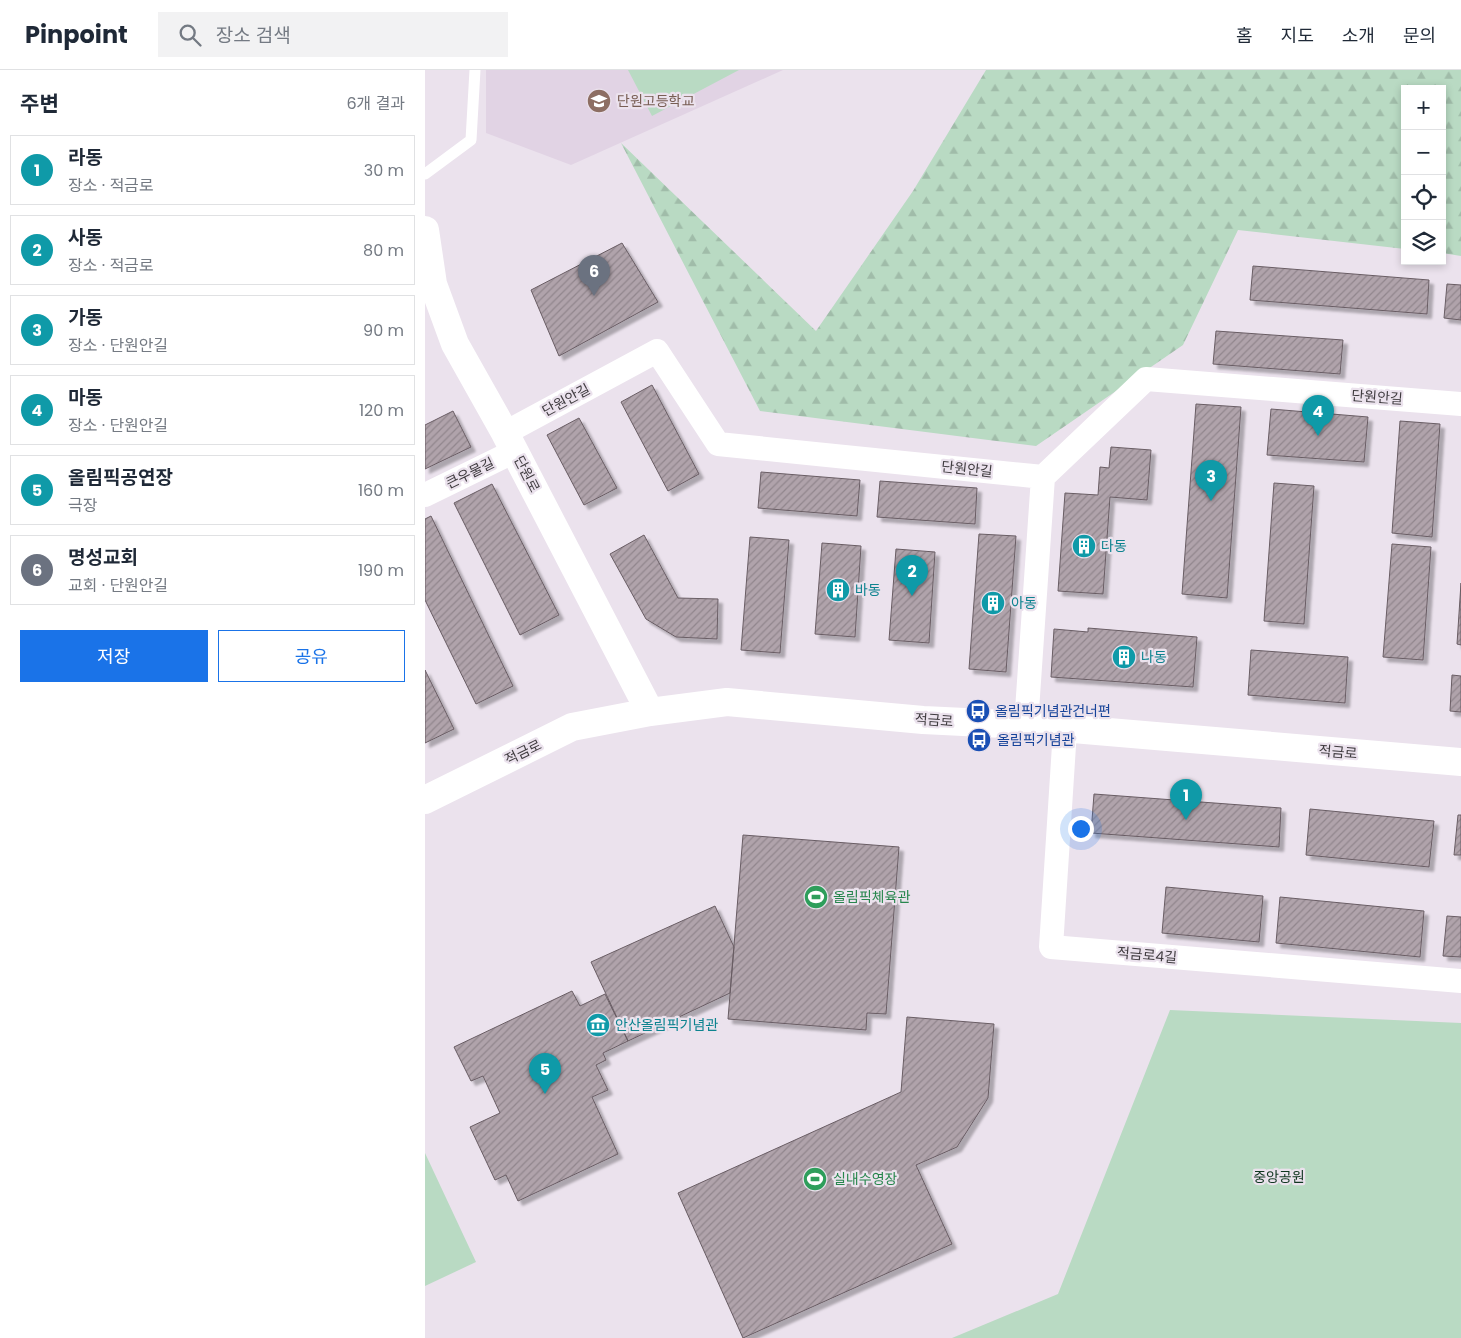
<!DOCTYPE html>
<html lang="ko">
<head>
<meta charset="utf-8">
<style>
	body { margin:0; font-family:Poppins,"Noto Sans KR",sans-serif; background:#f2f2f3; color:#1f2937 }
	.controls { position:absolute; right:15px; top:15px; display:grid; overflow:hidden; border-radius:0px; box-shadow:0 2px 8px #0003 }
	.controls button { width:45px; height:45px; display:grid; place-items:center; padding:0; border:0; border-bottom:1px solid #e0e1e3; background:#fff; color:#1f2937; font:25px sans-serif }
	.you { position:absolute; left:655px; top:758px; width:18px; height:18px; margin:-12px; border:4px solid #fff; border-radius:50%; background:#1a73e8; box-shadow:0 0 0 8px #1a73e833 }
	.badge { display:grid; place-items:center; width:32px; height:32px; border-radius:50%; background:#1a73e8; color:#fff; font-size:16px; font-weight:700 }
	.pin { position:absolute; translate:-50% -41px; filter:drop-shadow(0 1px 2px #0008) }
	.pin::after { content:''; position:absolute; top:26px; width:18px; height:15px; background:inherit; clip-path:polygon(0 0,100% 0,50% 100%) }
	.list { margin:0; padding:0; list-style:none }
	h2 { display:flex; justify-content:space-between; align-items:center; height:65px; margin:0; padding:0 20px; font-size:21px }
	h2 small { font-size:16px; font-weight:400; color:#747a83 }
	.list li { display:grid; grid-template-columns:32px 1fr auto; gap:15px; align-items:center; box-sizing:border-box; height:70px; margin:0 10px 10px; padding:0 10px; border:1px solid #e0e1e3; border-radius:0px }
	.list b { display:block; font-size:19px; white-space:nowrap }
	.list p { margin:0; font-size:16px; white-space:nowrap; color:#747a83 }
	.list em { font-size:16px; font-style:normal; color:#747a83 }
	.actions { display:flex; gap:10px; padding:15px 20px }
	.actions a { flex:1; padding:11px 0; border:1px solid #1a73e8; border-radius:0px; text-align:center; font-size:18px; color:#1a73e8 }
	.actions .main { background:#1a73e8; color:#fff }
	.icon { flex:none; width:28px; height:28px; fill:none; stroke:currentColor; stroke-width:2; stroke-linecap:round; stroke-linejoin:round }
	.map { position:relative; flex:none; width:1036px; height:1268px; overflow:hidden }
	header { display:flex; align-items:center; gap:30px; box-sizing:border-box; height:70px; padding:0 25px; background:#fff; border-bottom:1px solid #e0e1e3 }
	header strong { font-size:24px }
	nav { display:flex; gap:28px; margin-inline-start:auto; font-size:18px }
	.search { width:350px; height:45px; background:#f2f2f3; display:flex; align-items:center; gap:12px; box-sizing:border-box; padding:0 18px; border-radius:0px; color:#747a83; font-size:19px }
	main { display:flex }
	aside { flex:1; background:#fff }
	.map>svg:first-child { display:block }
	.built { fill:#e1d3e4 }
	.forest { fill:url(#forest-firs) }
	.green { fill:#b9dac3 }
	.building { fill:url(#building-hatch); stroke:#695d64; filter:url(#shadow) }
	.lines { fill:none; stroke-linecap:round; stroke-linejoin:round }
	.service { stroke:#fff; stroke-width:11 }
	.minor { stroke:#fff; stroke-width:24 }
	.tertiary { stroke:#fff; stroke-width:28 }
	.labels { text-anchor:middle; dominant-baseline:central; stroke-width:4.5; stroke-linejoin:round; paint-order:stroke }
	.education-label { font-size:14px; fill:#785e54; stroke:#ebe2ed; text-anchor:start }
	.street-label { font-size:14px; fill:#3f3b3f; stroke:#ebe2ed }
	.culture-label { font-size:14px; fill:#0d838f; stroke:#ebe2ed; text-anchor:start }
	.transit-label { font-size:14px; fill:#164399; stroke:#ebe2ed; text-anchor:start }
	.leisure-label { font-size:14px; fill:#27864d; stroke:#ebe2ed; text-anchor:start }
	.park-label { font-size:14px; fill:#103620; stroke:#ebe2ed }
</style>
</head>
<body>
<header>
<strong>Pinpoint</strong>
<div class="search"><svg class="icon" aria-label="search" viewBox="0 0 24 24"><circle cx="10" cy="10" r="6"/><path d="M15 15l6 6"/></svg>장소 검색</div>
<nav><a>홈</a><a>지도</a><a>소개</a><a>문의</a></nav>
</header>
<main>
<aside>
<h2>주변<small>6개 결과</small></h2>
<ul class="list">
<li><span class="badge" style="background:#0f9aa8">1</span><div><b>라동</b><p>장소 · 적금로</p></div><em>30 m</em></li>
<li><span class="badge" style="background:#0f9aa8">2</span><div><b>사동</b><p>장소 · 적금로</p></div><em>80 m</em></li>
<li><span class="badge" style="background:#0f9aa8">3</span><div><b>가동</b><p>장소 · 단원안길</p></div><em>90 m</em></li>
<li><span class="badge" style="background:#0f9aa8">4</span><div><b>마동</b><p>장소 · 단원안길</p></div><em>120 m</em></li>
<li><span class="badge" style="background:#0f9aa8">5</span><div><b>올림픽공연장</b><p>극장</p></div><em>160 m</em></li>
<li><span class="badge" style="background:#6b7280">6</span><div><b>명성교회</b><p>교회 · 단원안길</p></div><em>190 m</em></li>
</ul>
<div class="actions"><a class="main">저장</a><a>공유</a></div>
</aside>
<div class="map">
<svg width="1036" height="1268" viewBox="0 0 1036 1268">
	<defs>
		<pattern id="forest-firs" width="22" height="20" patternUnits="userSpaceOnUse" patternTransform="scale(1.25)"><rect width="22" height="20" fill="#b9dac3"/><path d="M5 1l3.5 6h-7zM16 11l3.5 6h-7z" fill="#a0bca9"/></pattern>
		<pattern id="building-hatch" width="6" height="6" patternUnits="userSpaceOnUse" patternTransform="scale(1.25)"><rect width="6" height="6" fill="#b0a3ab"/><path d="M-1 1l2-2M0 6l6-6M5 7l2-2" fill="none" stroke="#91868d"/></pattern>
		<filter id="shadow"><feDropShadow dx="4.5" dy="4.5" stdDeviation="1" flood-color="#0004"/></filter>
	</defs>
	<rect width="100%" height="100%" fill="#ebe2ed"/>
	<!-- built -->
	<path class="built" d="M61 0H358L146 95 61 63Z"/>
	<!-- forest -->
	<path class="forest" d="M561 0H1036V186L1017 183V19H980V179L813 160 758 275 611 376 335 341 196 73 391 261 488 121Z"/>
	<!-- green -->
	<path class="green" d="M203 0H314L227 46Z
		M745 940 1036 953V1268H527L633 1224Z
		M0 1083 51 1192 0 1216Z"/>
	<!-- building -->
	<path class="building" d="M197 173 233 232 134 286 106 220Z
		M828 196 1004 210 1002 244 825 230Z
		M1022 214 1036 215V250L1019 248Z
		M791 261 918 270 915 304 788 294Z
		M227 315 274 404 243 421 196 332Z
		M771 334 816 337 802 528 757 524Z
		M846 339 943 347 939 392 842 385Z
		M28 341 46 377 0 399V355Z
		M154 348 192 418 159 435 122 365Z
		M975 351 1015 354 1007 467 967 463Z
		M686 377 726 380 722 430 685 427 678 524 633 521 640 423 673 425 675 397 684 398Z
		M336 402 435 410 432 446 333 438Z
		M455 411 552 418 550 454 452 447Z
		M849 413 889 416 879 554 839 551Z
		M67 414 134 545 95 565 29 433Z
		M6 446 88 616 51 634 0 530V449Z
		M554 464 591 466 581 602 544 599Z
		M219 465 253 528 293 529 292 569 251 567 221 549 185 484Z
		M325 467 364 470 355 583 316 580Z
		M397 473 436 476 430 567 390 564Z
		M967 474 1006 477 998 590 958 587Z
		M471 479 510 482 504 573 464 570Z
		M1036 513V575L1032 574Z
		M663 558 772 567 768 617 626 607 629 559 663 562Z
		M826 580 923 587 920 633 823 625Z
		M0 600 29 659 0 673Z
		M1027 605 1036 606V642L1025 641Z
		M669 724 856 738 854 777 666 763Z
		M885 739 1009 751 1004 797 881 785Z
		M1033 745H1036V785H1029Z
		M318 765 474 777 461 944 442 943 441 960 303 949Z
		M741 817 838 826 834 872 737 863Z
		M855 827 999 841 995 887 851 873Z
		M290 836 309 877 305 923 203 971 166 892Z
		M1022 846 1036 847V887L1018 886Z
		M147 921 155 936 180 924 203 971 178 983 181 990 171 995 183 1020 167 1027 193 1084 93 1131 81 1105 70 1110 45 1057 75 1043 58 1006 46 1011 29 977Z
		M482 947 569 954 563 1028 532 1077 491 1095 527 1174 318 1268 253 1123 476 1022Z"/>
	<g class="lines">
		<!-- service -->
		<path class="service" d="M0 104 46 70 50 0"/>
		<!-- minor -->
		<path class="minor" d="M80 363 232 281 293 374 618 407 721 309 1036 334
			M0 425 90 381
			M601 655 618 407
			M640 660 626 877 1036 911"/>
		<!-- tertiary -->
		<path class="tertiary" d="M0 160 8 214 30 274 80 363 225 642
			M0 730 147 657 225 642 302 632 498 650 601 655 1036 692"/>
	</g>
	<!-- icons -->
	<defs>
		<g id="school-disc" transform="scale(1.25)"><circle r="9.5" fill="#8d6e63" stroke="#ebe2ed"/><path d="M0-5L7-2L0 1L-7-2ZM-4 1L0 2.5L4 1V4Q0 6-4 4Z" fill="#fff"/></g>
		<g id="building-disc" transform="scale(1.25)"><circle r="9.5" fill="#0f9aa8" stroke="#ebe2ed"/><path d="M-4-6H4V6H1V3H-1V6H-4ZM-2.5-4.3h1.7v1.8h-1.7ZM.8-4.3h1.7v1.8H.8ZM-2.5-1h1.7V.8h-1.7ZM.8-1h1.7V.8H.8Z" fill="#fff"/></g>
		<g id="bus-disc" transform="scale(1.25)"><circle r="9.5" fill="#1a4fb4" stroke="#ebe2ed"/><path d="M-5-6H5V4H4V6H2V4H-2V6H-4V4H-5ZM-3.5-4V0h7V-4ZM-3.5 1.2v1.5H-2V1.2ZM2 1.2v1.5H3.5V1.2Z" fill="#fff"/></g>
		<g id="stadium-disc" transform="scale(1.25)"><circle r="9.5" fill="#2e9e5b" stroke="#ebe2ed"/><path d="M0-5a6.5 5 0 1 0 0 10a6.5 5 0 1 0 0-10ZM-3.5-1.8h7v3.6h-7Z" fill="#fff"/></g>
		<g id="museum-disc" transform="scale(1.25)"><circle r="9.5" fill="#0f9aa8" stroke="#ebe2ed"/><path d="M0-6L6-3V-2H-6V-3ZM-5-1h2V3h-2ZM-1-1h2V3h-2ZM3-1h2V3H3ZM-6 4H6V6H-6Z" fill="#fff"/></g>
	</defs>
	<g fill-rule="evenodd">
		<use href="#school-disc" x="174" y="31"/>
		<use href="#building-disc" x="659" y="476"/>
		<use href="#building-disc" x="413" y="520"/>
		<use href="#building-disc" x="568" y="533"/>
		<use href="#building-disc" x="699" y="587"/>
		<use href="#bus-disc" x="553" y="641"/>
		<use href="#bus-disc" x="554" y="670"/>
		<use href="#stadium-disc" x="391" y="827"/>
		<use href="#museum-disc" x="173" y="955"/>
		<use href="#stadium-disc" x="390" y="1109"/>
	</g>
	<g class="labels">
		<!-- education labels -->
		<g class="education-label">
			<text x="192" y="31">단원고등학교</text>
		</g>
		<!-- street labels -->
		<g class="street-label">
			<text transform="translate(952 327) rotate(4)">단원안길</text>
			<text transform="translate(141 330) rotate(-28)">단원안길</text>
			<text transform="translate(542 399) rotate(6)">단원안길</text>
			<text transform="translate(45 403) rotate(-26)">큰우물길</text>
			<text transform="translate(102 404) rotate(63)">단원로</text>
			<text transform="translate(509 650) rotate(4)">적금로</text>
			<text transform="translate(98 682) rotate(-26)">적금로</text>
			<text transform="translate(913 682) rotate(5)">적금로</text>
			<text transform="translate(722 885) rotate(5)">적금로4길</text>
		</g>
		<!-- culture labels -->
		<g class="culture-label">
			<text x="676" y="476">다동</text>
			<text x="430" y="520">바동</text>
			<text x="586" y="533">아동</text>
			<text x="716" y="587">나동</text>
			<text x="190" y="955">안산올림픽기념관</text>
		</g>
		<!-- transit labels -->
		<g class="transit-label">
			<text x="570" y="641">올림픽기념관건너편</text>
			<text x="572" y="670">올림픽기념관</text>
		</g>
		<!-- leisure labels -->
		<g class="leisure-label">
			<text x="408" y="827">올림픽체육관</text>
			<text x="408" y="1109">실내수영장</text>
		</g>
		<!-- park labels -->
		<g class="park-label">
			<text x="854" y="1107">중앙공원</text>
		</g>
	</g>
</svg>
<div class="controls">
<button>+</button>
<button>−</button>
<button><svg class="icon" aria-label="locate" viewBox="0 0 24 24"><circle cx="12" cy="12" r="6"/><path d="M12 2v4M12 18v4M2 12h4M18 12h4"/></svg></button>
<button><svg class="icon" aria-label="layers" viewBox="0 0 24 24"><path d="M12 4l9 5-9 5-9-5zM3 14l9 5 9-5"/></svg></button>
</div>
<div class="you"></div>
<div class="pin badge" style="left:761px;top:750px;background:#0f9aa8">1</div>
<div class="pin badge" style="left:487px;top:526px;background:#0f9aa8">2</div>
<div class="pin badge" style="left:786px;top:431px;background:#0f9aa8">3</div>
<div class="pin badge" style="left:893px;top:366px;background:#0f9aa8">4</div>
<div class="pin badge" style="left:120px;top:1024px;background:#0f9aa8">5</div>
<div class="pin badge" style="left:169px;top:226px;background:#6b7280">6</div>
</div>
</main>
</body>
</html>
